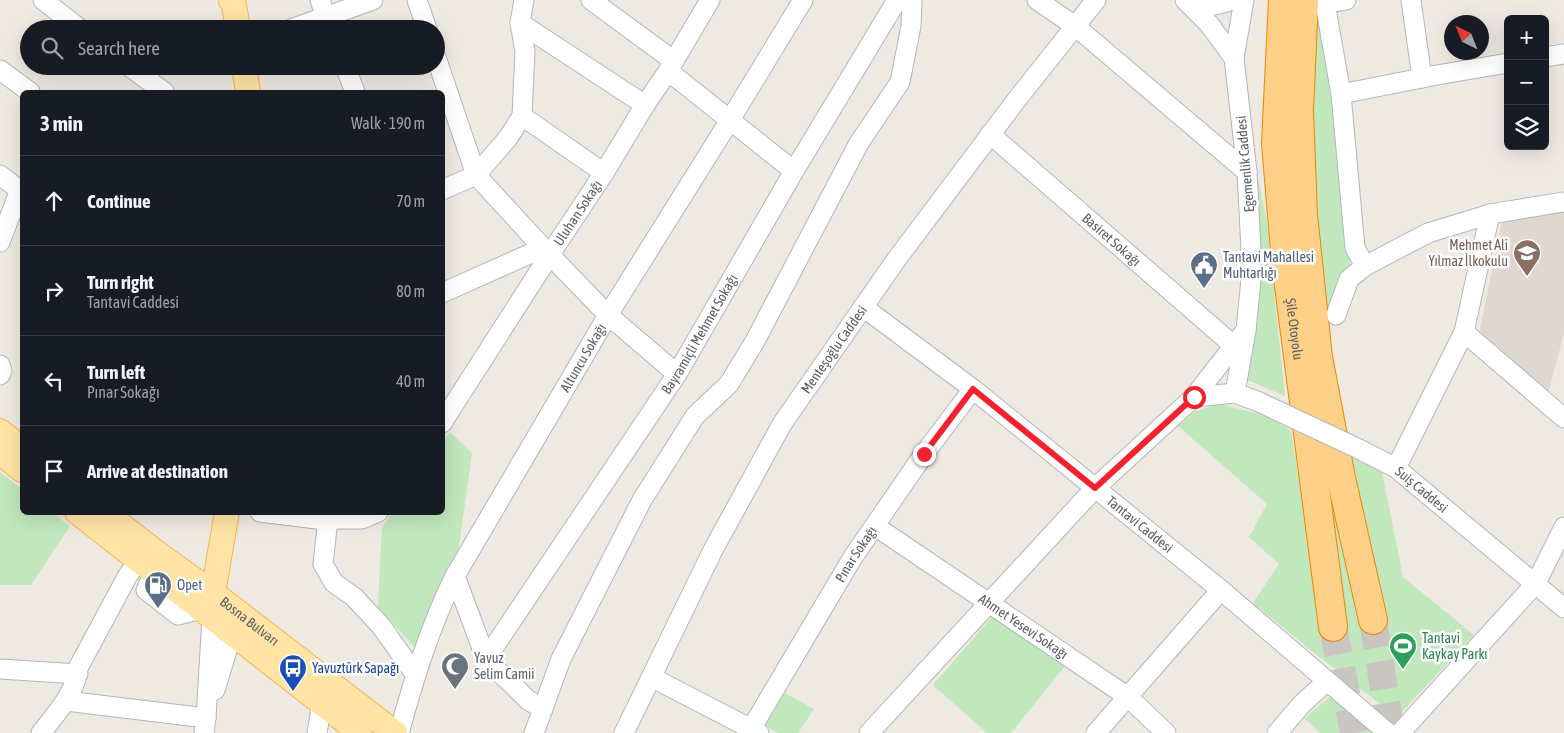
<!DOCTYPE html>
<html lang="en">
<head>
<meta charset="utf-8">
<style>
	body { margin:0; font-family:"Asap Condensed",sans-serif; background:#242831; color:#f1f3f6 }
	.controls { position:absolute; right:15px; top:15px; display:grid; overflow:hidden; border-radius:8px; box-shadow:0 5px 20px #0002 }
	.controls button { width:45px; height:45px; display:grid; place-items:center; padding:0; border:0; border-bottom:1px solid #363941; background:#171b24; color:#f1f3f6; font:25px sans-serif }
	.compass { position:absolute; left:1444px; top:15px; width:45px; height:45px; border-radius:50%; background:#171b24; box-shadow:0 5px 20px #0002; rotate:317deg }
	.stop { position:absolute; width:15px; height:15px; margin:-11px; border:4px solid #f3222e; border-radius:50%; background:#fff }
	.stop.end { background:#f3222e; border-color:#fff; box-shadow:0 1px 5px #0008 }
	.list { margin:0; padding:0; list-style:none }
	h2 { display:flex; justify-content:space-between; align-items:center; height:65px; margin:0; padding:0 20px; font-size:21px }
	h2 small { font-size:16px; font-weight:400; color:#9ea1a6 }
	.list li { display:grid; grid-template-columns:32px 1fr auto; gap:15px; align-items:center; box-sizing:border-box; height:90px; padding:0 20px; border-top:1px solid #363941 }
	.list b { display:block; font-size:19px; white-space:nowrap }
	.list p { margin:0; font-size:16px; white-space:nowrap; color:#9ea1a6 }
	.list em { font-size:16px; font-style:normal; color:#9ea1a6 }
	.icon { flex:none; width:28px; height:28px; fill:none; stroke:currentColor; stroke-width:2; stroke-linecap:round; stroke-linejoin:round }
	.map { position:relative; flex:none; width:1564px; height:733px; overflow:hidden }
	.search { position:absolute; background:#171b24; box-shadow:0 5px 20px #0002; left:20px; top:20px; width:425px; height:55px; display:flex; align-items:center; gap:12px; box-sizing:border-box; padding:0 18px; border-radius:28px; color:#9ea1a6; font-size:19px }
	.panel { position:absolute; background:#171b24; box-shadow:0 5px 20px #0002; left:20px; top:90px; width:425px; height:425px; border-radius:8px }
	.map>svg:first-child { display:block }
	.education { fill:#ded8d0 }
	.green { fill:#c1e7bc }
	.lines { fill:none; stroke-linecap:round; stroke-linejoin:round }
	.highway-tunnel { stroke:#c9c6c2; stroke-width:28; stroke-dasharray:28 14; stroke-linecap:butt }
	.minor-casing { stroke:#b2b6ba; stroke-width:21 }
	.major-casing { stroke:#f9b24e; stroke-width:26 }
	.highway-casing { stroke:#ef8400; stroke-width:30 }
	.minor { stroke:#fff; stroke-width:19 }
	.major { stroke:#ffe4a5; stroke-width:24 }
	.highway { stroke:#ffd087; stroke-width:28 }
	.minor-bridge-casing { stroke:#b2b6ba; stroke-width:21; stroke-linecap:butt }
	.minor-bridge { stroke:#fff; stroke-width:19 }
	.route { stroke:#f3222e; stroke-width:6 }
	.labels { text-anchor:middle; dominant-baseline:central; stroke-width:5; stroke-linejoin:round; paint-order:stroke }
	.street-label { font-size:14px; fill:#5a5f63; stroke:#fff }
	.education-label { font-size:14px; fill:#785e54; stroke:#fff; text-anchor:end }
	.service-label { font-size:14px; fill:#4e5e75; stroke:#fff; text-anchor:start }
	.leisure-label { font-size:14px; fill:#27864d; stroke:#fff; text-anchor:start }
	.worship-label { font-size:14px; fill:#5b616d; stroke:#fff; text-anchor:start }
	.transit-label { font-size:14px; fill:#164399; stroke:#fff; text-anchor:start }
</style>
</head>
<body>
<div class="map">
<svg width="1564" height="733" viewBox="0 0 1564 733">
	<rect width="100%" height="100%" fill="#eee9e1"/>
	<!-- education -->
	<path class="education" d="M1564 213V333L1548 394 1478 338 1502 222Z"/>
	<!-- green -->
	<path class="green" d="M1318 0 1336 103 1344 220 1351 274 1324 322 1310 149Z
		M1254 158 1267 222 1285 396 1245 379 1258 320 1259 240Z
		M1219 404 1272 417 1291 430 1317 592 1339 621 1343 599 1313 438 1382 472 1403 577 1474 635 1397 717 1313 652 1253 603 1279 564 1249 537 1267 504 1178 426 1196 411Z
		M450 432 472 453 458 553 416 649 378 607 382 527 392 513 442 512 443 443Z
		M0 472 22 489V512L52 513 70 526 31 585H0Z
		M992 617 1065 666 1011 733H987L933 685Z
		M781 691 814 709 798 733H779L760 724Z
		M1330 697 1346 703 1382 733H1320L1304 718Z"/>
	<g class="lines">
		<!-- highway-tunnel -->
		<path class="highway-tunnel" d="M1373 620 1391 733
			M1333 627 1354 733"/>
		<!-- minor casing -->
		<g class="minor-casing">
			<g id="minor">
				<path d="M43 0 80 29"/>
				<path d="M320 0 330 29"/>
				<path d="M417 0 427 29"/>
				<path d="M591 0 674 61"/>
				<path d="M1037 0 1075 26 1247 172"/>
				<path d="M1185 0 1209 24 1234 58"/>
				<path d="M1191 0C1203 9 1218 5 1232 0"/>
				<path d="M1346 0 1325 3 1341 94 1355 248 1365 266"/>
				<path d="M1411 0 1422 78"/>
				<path d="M520 23 645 105"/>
				<path d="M291 29 373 0"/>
				<path d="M436 57 476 175 543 248 608 315 677 374"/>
				<path d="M1545 57 1564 54"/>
				<path d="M129 66 164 92"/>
				<path d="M345 66 355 92"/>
				<path d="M0 70 30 92"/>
				<path d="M668 71 794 171"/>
				<path d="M1341 94 1437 75 1508 63"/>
				<path d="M522 116 604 173"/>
				<path id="s1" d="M990 134 1233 345"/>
				<path d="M0 175 22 192"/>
				<path d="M442 190 476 175 508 138 522 116 525 51 520 23 524 0"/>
				<path d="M0 242 20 190"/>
				<path d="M442 293 543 248"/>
				<path id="s2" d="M863 307 973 389 1221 590 1388 733"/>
				<path d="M1336 315 1349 279 1365 266 1428 233 1490 214 1564 202"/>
				<path d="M1464 332 1564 418"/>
				<path d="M0 365 2 371 0 375"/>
				<path d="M1235 393 1246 330 1252 269 1247 172 1234 58 1244 0"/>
				<path d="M1194 397 1235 393 1259 402"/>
				<path id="s3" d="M442 423 549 256 604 173 645 105 668 71 710 0"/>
				<path id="s4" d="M1359 449 1396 468 1564 608"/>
				<path d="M1396 468 1464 332 1490 214"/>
				<path d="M260 512 317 519H362L378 512"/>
				<path d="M328 519 323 564 334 583 354 597 381 626 415 674"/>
				<path id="s5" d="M875 526 1128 697 1166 733"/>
				<path d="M154 573 146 590 178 615 201 609"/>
				<path d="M455 576 486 659 528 700 543 709"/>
				<path id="s6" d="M486 659 677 374 794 171 897 0"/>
				<path d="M0 669 78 674"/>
				<path d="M651 677 759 733"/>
				<path d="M215 690 229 644 236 636"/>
				<path d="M66 701 206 718"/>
				<path id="s7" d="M751 729 853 557 924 454 973 389"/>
				<path d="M41 733C55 715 77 691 78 668L128 575 139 561"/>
				<path d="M204 733 206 718 212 617"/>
				<path d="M317 733 322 703"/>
				<path id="s8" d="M399 733C414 679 430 626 455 576L608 315 730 120 803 0"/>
				<path d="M534 733 561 659 642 500 695 416 729 384 755 341 859 143 900 82 911 26 912 0"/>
				<path id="s9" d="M624 733 713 550 782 424 896 260 1018 98 1096 0"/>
				<path d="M869 733 1095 488 1194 397 1246 330"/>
				<path d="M1096 733 1221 590"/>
				<path d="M1277 733 1302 704 1327 681"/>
				<path d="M1400 733 1536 583 1564 527"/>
			</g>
		</g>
		<!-- major casing -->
		<g class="major-casing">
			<g id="major">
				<path d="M231 0 234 5 238 29"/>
				<path d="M244 66 248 92"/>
				<path d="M0 431 22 449"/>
				<path d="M0 452 22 470"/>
				<path d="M77 512 360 733"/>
				<path id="s10" d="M104 512 161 556 213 593 395 733"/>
				<path d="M213 607V593L227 512"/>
			</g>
		</g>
		<!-- highway casing -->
		<g class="highway-casing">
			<g id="highway">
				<path id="s11" d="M1283 0 1276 143 1286 263 1333 627"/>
				<path d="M1304 0 1299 111 1303 215 1318 357 1341 478 1373 620"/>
			</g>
		</g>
		<!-- minor -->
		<use href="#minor" class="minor"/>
		<!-- major -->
		<use href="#major" class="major"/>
		<!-- highway -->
		<use href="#highway" class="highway"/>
		<!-- minor-bridge casing -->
		<g class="minor-bridge-casing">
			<path id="minor-bridge" d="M1259 402 1359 449"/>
		</g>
		<!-- minor-bridge -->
		<use href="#minor-bridge" class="minor-bridge"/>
	</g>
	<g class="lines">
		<!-- route -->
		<path class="route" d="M924 454 973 389 1095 488 1194 397"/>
	</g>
	<!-- icons -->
	<defs>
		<g id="school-pin" transform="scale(1.4375)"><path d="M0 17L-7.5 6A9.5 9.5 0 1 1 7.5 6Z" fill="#8d6e63" stroke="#fff"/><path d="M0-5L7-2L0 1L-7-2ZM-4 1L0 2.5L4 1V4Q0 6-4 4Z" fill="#fff"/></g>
		<g id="civic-pin" transform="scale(1.4375)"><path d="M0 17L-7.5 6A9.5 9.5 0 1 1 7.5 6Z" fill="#5c6f8a" stroke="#fff"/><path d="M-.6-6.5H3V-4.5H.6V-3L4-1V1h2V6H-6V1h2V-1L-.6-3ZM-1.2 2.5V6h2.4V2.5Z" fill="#fff"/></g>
		<g id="fuel-pin" transform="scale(1.4375)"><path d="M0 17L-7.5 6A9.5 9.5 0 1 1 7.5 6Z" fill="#5c6f8a" stroke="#fff"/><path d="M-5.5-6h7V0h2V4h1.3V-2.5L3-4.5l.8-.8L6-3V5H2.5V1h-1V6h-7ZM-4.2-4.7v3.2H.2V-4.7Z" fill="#fff"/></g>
		<g id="stadium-pin" transform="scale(1.4375)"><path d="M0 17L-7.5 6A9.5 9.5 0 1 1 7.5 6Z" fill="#2e9e5b" stroke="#fff"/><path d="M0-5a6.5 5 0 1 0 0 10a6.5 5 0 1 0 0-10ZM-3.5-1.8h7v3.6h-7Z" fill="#fff"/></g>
		<g id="mosque-pin" transform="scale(1.4375)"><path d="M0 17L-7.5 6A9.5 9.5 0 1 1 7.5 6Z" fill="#6b7280" stroke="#fff"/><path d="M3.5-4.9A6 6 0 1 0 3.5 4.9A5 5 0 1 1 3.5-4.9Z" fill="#fff"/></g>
		<g id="bus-pin" transform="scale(1.4375)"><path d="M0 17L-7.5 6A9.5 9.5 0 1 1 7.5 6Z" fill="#1a4fb4" stroke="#fff"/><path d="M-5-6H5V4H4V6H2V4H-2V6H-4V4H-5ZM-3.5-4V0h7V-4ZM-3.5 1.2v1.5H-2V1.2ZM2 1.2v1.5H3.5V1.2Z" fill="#fff"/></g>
	</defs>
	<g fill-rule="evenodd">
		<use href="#school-pin" x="1527" y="253"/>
		<use href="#civic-pin" x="1204" y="265"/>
		<use href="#fuel-pin" x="158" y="585"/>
		<use href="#stadium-pin" x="1403" y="646"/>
		<use href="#mosque-pin" x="455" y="666"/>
		<use href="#bus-pin" x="293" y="668"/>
	</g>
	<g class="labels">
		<!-- street labels -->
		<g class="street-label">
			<text transform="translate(1245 164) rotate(-95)">Egemenlik Caddesi</text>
			<text stroke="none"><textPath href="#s3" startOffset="250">Uluhan Sokağı</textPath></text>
			<text stroke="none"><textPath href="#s1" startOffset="161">Basiret Sokağı</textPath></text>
			<text stroke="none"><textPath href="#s11" startOffset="330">Şile Otoyolu</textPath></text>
			<text stroke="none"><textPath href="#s6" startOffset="389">Bayramiçli Mehmet Sokağı</textPath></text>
			<text stroke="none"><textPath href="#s9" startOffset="438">Menteşoğlu Caddesi</textPath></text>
			<text stroke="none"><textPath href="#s8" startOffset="420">Altuncu Sokağı</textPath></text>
			<text stroke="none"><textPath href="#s4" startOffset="75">Suiş Caddesi</textPath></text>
			<text stroke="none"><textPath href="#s2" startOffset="352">Tantavi Caddesi</textPath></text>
			<text stroke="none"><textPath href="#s7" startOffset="204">Pınar Sokağı</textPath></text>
			<text stroke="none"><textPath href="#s10" startOffset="182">Bosna Bulvarı</textPath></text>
			<text stroke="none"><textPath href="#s5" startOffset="179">Ahmet Yesevi Sokağı</textPath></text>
		</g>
		<!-- education labels -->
		<g class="education-label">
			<text x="1508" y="245">Mehmet Ali<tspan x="1508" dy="16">Yılmaz İlkokulu</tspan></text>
		</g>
		<!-- service labels -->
		<g class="service-label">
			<text x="1223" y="257">Tantavi Mahallesi<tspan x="1223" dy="16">Muhtarlığı</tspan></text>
			<text x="177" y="585">Opet</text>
		</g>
		<!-- leisure labels -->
		<g class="leisure-label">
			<text x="1422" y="638">Tantavi<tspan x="1422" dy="16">Kaykay Parkı</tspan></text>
		</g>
		<!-- worship labels -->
		<g class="worship-label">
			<text x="474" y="658">Yavuz<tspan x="474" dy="16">Selim Camii</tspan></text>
		</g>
		<!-- transit labels -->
		<g class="transit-label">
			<text x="312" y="668">Yavuztürk Sapağı</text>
		</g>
	</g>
</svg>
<div class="controls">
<button>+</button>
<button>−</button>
<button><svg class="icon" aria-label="layers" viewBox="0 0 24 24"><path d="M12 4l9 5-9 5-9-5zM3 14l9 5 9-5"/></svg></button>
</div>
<svg class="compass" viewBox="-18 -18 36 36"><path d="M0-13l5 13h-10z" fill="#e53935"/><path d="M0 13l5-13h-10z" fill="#9ea1a6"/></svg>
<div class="stop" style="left:1194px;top:397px"></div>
<div class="stop end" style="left:924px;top:454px"></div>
<div class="search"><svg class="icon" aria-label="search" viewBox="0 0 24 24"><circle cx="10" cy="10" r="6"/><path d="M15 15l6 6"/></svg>Search here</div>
<section class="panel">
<h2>3 min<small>Walk · 190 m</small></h2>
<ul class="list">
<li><svg class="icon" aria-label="ahead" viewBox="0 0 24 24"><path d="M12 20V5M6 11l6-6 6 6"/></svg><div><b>Continue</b></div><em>70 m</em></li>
<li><svg class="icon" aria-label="right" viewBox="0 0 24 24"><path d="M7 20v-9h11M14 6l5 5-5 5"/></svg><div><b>Turn right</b><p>Tantavi Caddesi</p></div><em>80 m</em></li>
<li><svg class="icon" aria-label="left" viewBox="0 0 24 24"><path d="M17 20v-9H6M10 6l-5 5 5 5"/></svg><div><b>Turn left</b><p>Pınar Sokağı</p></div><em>40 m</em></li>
<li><svg class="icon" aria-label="arrive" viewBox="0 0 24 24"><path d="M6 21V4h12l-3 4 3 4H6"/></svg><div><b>Arrive at destination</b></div></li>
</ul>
</section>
</div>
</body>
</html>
